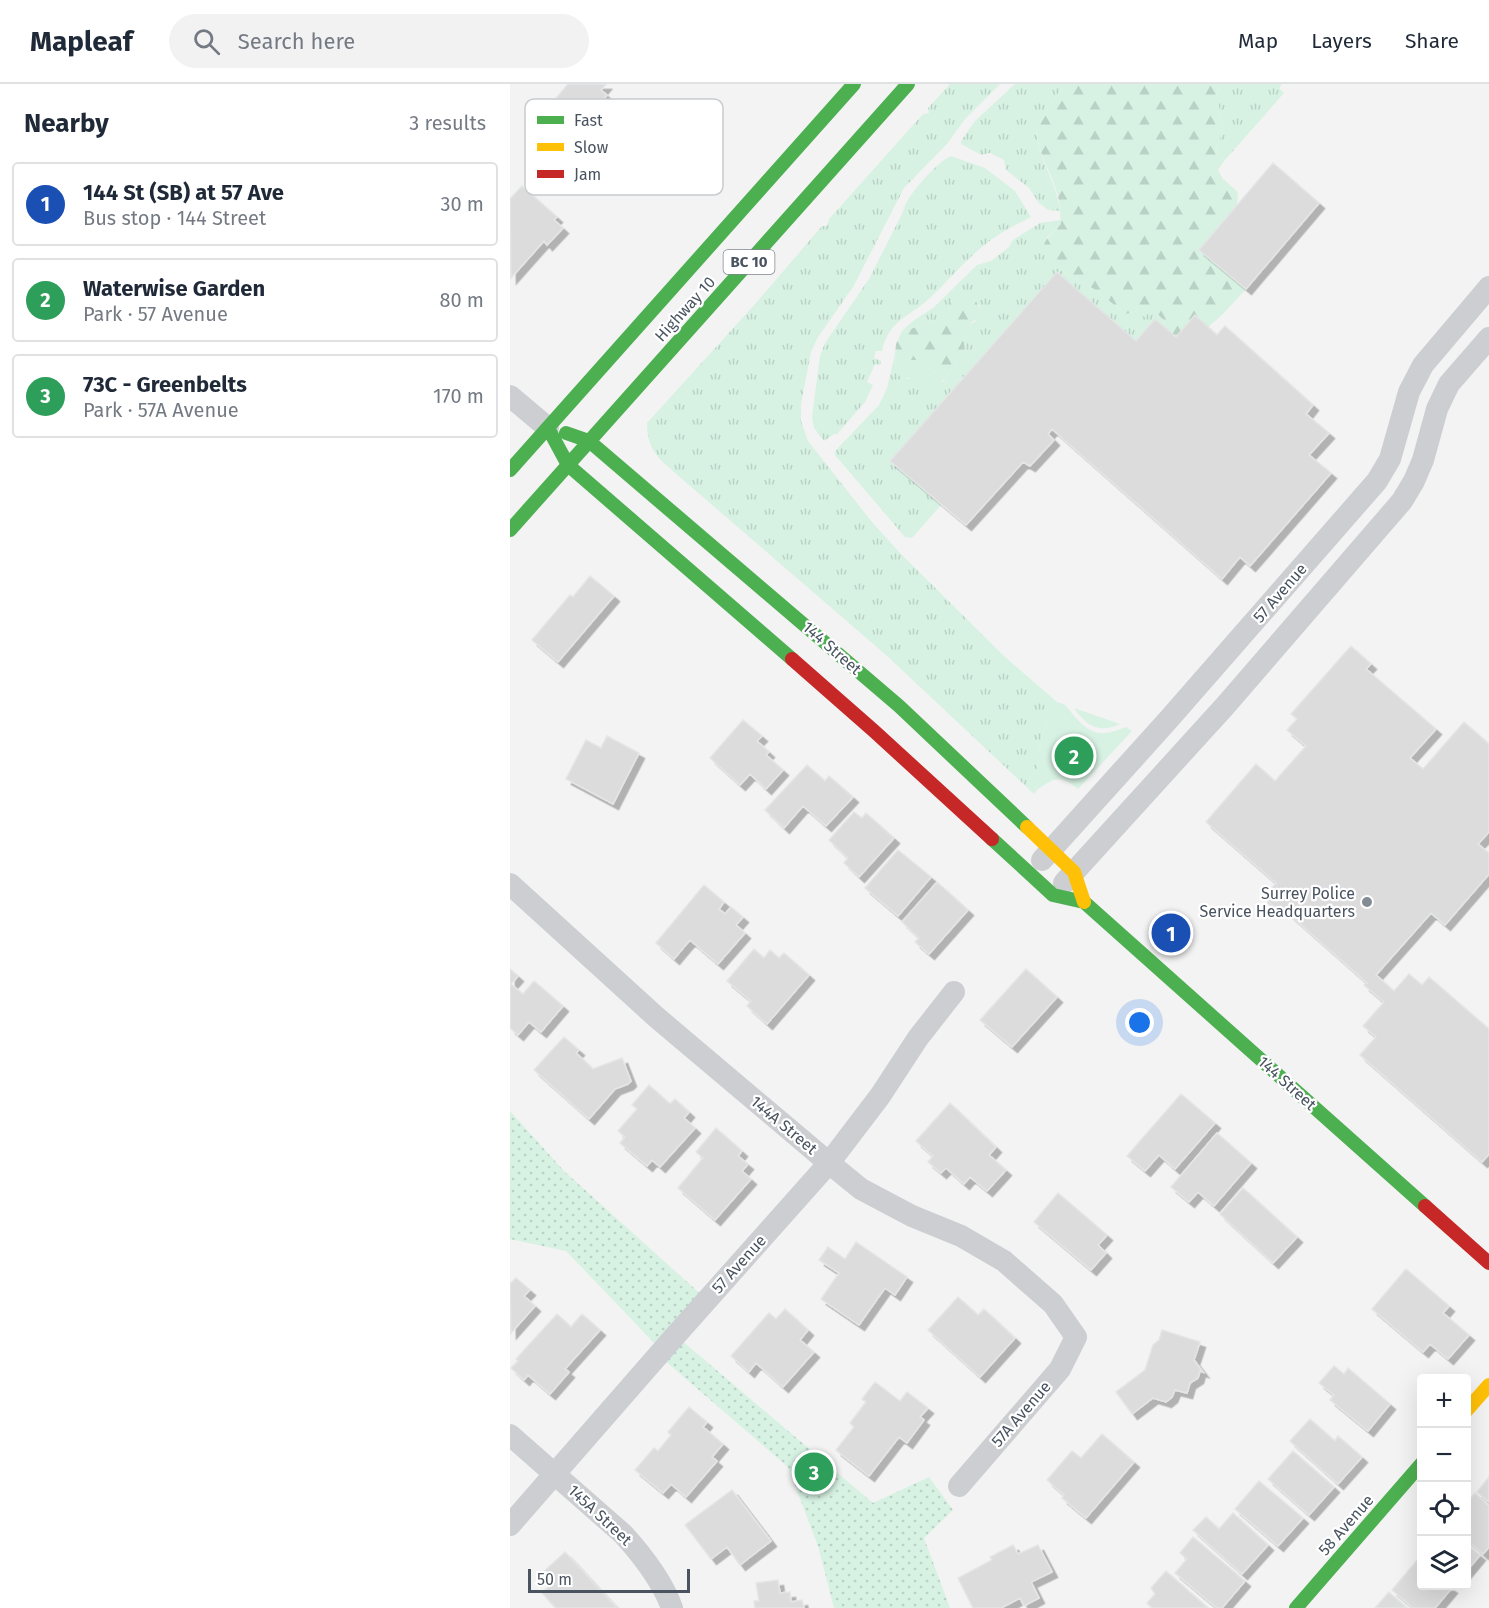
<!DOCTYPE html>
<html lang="en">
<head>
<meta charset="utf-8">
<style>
	body { margin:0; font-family:"Fira Sans",sans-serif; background:#f2f2f3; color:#1f2937 }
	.controls { position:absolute; right:18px; bottom:18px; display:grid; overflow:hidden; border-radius:6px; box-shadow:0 6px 24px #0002 }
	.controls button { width:54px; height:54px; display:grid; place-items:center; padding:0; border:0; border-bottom:2px solid #e0e1e3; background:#fff; color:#1f2937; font:30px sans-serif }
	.scale { position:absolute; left:18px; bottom:15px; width:162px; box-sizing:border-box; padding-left:6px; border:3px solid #495460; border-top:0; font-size:16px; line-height:21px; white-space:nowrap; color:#495460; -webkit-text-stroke:4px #fff; paint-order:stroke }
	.you { position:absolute; left:630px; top:939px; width:21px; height:21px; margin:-15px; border:4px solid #fff; border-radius:50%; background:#1a73e8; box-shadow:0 0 0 9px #1a73e833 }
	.badge { display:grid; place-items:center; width:39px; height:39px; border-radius:50%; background:#848c93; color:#fff; font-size:20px; font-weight:700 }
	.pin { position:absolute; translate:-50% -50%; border:3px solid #fff; box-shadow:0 2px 6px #0006 }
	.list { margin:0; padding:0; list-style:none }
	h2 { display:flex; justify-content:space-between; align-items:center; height:78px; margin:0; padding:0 24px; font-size:26px }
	h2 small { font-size:20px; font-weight:400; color:#747a83 }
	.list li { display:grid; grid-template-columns:39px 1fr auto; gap:18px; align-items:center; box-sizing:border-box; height:84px; margin:0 12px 12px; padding:0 12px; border:2px solid #e0e1e3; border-radius:6px }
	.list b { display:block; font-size:22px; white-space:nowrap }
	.list p { margin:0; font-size:20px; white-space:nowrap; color:#747a83 }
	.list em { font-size:20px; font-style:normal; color:#747a83 }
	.icon { flex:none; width:33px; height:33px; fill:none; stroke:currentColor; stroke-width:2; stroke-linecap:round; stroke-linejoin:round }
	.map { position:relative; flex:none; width:979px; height:1524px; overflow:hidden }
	header { display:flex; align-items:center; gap:36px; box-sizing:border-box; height:84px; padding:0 30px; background:#fff; border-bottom:2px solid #e0e1e3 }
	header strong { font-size:28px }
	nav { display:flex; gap:33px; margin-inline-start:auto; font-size:21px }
	.search { width:420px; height:54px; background:#f2f2f3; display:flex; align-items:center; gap:15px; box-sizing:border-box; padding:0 21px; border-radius:33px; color:#747a83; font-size:22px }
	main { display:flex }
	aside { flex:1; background:#fff }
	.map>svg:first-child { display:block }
	.grass { fill:url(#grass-tufts) }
	.forest { fill:url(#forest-firs) }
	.park { fill:url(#park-dots) }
	.garden { fill:#d7f2e3 }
	.building { fill:#dcdcdd; stroke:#e4e5e6; stroke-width:1.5; filter:url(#shadow) }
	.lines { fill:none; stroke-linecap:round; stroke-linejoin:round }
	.street { stroke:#ccced1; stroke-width:22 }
	.fast { stroke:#4caf50; stroke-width:14 }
	.slow { stroke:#ffc107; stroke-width:14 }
	.jam { stroke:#c62828; stroke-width:14 }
	.poi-dot { fill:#848c93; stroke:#fff; stroke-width:2 }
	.labels { text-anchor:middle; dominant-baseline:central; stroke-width:4.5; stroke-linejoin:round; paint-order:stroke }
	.shield { fill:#fff; stroke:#808790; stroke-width:1.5 }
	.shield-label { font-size:15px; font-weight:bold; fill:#495460 }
	.street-label { font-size:16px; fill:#495460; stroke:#fff }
	.poi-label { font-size:16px; fill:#495460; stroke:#fff; text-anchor:end }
	.key { fill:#fff; stroke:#c8cccf; stroke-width:1.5 }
	.key-label { font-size:16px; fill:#495460 }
</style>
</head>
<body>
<header>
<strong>Mapleaf</strong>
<div class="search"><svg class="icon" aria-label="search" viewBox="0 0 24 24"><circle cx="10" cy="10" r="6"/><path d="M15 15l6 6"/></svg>Search here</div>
<nav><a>Map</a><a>Layers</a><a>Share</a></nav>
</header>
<main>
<aside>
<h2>Nearby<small>3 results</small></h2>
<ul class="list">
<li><span class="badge" style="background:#1a4fb4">1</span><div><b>144 St (SB) at 57 Ave</b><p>Bus stop · 144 Street</p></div><em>30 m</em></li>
<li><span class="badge" style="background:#2e9e5b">2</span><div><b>Waterwise Garden</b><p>Park · 57 Avenue</p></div><em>80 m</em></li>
<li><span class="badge" style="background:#2e9e5b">3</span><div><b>73C - Greenbelts</b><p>Park · 57A Avenue</p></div><em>170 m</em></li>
</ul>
</aside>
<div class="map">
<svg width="979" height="1524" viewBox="0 0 979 1524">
	<defs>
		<pattern id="grass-tufts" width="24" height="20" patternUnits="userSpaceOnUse" patternTransform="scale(1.5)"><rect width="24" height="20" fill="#d7f2e3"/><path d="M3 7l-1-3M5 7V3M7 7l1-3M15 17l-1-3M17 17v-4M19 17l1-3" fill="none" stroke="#bad1c5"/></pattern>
		<pattern id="forest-firs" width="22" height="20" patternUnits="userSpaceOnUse" patternTransform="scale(1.5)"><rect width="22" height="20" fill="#d7f2e3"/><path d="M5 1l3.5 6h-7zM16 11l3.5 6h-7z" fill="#bad1c5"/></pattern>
		<pattern id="park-dots" width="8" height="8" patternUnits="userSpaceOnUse" patternTransform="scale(1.5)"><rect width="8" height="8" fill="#d7f2e3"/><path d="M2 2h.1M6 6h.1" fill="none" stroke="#bad1c5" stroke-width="1.8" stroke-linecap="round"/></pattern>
		<filter id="shadow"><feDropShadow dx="5.5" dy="5.5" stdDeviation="0" flood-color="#0004"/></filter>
	</defs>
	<rect width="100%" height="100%" fill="#f3f3f3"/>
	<!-- grass -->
	<path class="grass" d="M440 0H490L455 35 437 60 394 104 343 203 308 253 301 268 291 320V337L298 357 362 438 391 470 495 573 547 618C540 631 534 644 531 658 526 678 534 680 517 697L527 706 524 710 376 571 157 382C143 369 137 359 137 339L246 219 312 142H317L319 135 413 30 419 29 418 24Z
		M505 0H554L526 44C527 73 547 98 550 127L538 126 529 119 519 104 496 86 494 76 480 69 471 71 451 60V57L465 37Z
		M713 0H772L769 4 774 9 715 76 706 68 713 41 706 9Z
		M441 72 475 84 505 107 521 133C510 139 499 144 488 151 462 168 442 193 420 214 400 233 379 235 372 267H366L364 274 371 277 370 281 365 280 357 298 363 301 355 318 327 350H324L314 357 304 344 302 333 310 272 315 259 359 195 393 128C395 113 427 78 441 72Z
		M551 136V140L537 153 547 184 584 205 616 230 627 227 643 226 655 237 652 241 645 235 626 257 547 189 381 377 431 421 402 454 395 453 325 371V367L369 321 377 304 385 270 386 284 397 295 407 293 433 298 455 267 452 246 455 241 465 238 470 222 459 210 443 214 438 223 442 230 440 233H436L429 240 423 235C416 240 400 246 392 247L403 237 423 224 467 181 481 177 499 163 503 156 530 139Z"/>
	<!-- forest -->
	<path class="forest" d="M554 0H713L706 9 713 41 706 68 715 76 708 86 713 95 728 108 727 121 689 166 736 205 712 231 698 243 666 253 652 241 655 237 643 226 634 233 627 227 616 230 584 205 547 184 532 169C533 156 542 149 551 140 550 131 550 121 548 112 542 89 527 68 526 44Z
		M453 207C463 211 469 219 471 230 465 238 457 239 452 246L455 267 435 295 407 276H392L385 270 386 260 392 247C400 246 416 240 423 235L429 240 436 232 440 233 442 230 438 223 443 214Z"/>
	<!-- park -->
	<path class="park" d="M0 1027 54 1087 195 1214 150 1265 56 1167 0 1155Z
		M171 1256 363 1419 419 1393 443 1426 414 1454 440 1524H324L308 1462 278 1383 153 1275Z"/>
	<!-- garden -->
	<path class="garden" d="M385 270 392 276H407L435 295 427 301 416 299C410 290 400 296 390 293L386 284Z
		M547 618C557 620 558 625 565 633 583 653 593 652 616 643L622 647 568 705C550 691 546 693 527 706L517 697C534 680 526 679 531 658 534 644 540 631 547 618Z
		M564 624 610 640C590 650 576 642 564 624Z"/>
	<!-- building -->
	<path class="building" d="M58 0H96L91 6 97 11 53 62 26 38Z
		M763 79 809 119 736 205 689 166Z
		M12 102 47 133 44 136 53 144 37 161 34 157 1 194 0 115Z
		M547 188 626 257 645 235 666 253 685 231 707 251 715 242 803 321 796 330 819 349 799 371 821 389 740 482 730 473 712 495 542 345 538 350 544 356 520 382 513 378 456 441 380 377Z
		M80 492 104 512 48 578 22 556 60 511 63 513Z
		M841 562 861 580 856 585 926 645 900 674 913 685 954 638 979 660V748L968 760 979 769V790L935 841 921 829 866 891 884 907 899 890 912 901 919 893 979 945V1070L972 1078 850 971 866 953 853 942 874 918 854 901 857 899 772 824 769 827 753 813 766 799 696 738 746 680 765 697 796 662 777 646 787 635 781 630Z
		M233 636 252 652 247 657 259 668 256 671 273 686 256 705 240 690 230 701 200 674Z
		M97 652 129 669 103 720 56 695 76 656 91 664Z
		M297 681 315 697 319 692 343 713 316 742 293 722 274 744 255 726Z
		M344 728 352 734 356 729 384 754 349 793 334 779 338 774 319 756Z
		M388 766 421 793 388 832 355 804Z
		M427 798 458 826 419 870 405 858 409 854 392 838Z
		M194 801 214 818 209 825 215 830 221 823 233 833 226 841 235 849 208 880 180 856 164 875 146 859Z
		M244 865 254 874 260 866 269 874 274 869 299 891 257 940 237 922 241 917 217 897Z
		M0 885 8 892 1 900 13 910 24 897 53 922 31 948 19 938 8 951 0 944Z
		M516 885 547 913 502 963 470 936Z
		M54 953 69 966 66 969 83 985 112 974 121 997 118 1000 105 1005 79 1035 24 986Z
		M139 1001 160 1020 165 1015 179 1028 174 1034 185 1044 150 1083 142 1076 137 1082 110 1059 115 1053 108 1047 127 1025 122 1021Z
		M671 1010 705 1039 665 1085 649 1071 635 1087 617 1072Z
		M440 1019 486 1063 479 1071 496 1086 477 1107 460 1093 454 1100 436 1084 431 1089 418 1078 423 1072 406 1057Z
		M206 1044 232 1067 228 1072 238 1080 232 1087 241 1095 205 1136 168 1104 193 1074 186 1068Z
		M707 1049 741 1079 704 1122 688 1108 679 1118 661 1103Z
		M733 1104 787 1153 763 1179 710 1130Z
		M548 1109 597 1151 588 1161 596 1169 581 1186 524 1138Z
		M346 1158 397 1193 385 1211 375 1204 349 1241 311 1215 329 1189 309 1176 318 1163 335 1175Z
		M896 1185 939 1222 933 1229 959 1251 938 1275 920 1260 913 1268 862 1225Z
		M6 1194 20 1206 14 1212 25 1222 1 1249 0 1198 1 1199Z
		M448 1213 468 1231 474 1225 505 1254 470 1293 418 1246Z
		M275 1225 298 1246 290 1256 304 1268 273 1303 246 1279 239 1288 221 1272 259 1229 266 1235Z
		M47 1230 61 1243 72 1230 90 1246 55 1285 59 1288 40 1310 18 1291 14 1296 1 1284 8 1277 6 1275Z
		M652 1246 690 1258 684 1276 693 1288 690 1287 688 1294 680 1299 677 1309 665 1306 662 1313 656 1318 643 1314 622 1330 606 1308 635 1286 643 1261 649 1256Z
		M824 1282 834 1290 838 1284 880 1320 858 1347 820 1316 824 1311 809 1299Z
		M365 1298 390 1317 397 1308 418 1324 410 1333 414 1336 397 1359 389 1353 359 1392 326 1366 344 1343 340 1339 356 1318 352 1315Z
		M179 1323 197 1338 193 1343 213 1360 202 1373 207 1377 176 1413 161 1400 153 1409 125 1386 144 1364 148 1367 161 1351 158 1348Z
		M800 1335 825 1357 828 1352 852 1373 828 1400 780 1357Z
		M592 1350 624 1378 576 1434 552 1414 554 1411 537 1396 562 1367 571 1374Z
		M783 1367 824 1403 799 1431 758 1395Z
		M979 1393V1418L967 1408Z
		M749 1397 793 1434 768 1462 725 1425Z
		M222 1406 261 1457 230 1481 217 1463 201 1475 175 1441Z
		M965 1409 979 1422V1463L973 1470 956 1455V1419Z
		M723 1429 758 1461 732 1490 683 1446 696 1433 709 1445Z
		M683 1453 735 1497 712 1524H707L665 1489 677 1475 670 1469Z
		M956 1460 970 1471 956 1488Z
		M503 1461 508 1470 528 1461 542 1488 521 1498 529 1514 514 1522 510 1514 491 1524H463L448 1494 482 1476 480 1473Z
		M55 1468 107 1524H46L32 1509 40 1501 30 1491Z
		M908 1475 912 1478V1502H939L942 1504 925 1524H903L882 1506Z
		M656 1487 698 1524H642L637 1519 645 1510 641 1504Z
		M268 1496 270 1509 280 1508 281 1518 292 1516 294 1524H245L244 1517H249L246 1499Z
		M879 1508 897 1524H865Z"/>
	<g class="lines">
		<!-- street -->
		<path class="street" d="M0 312 38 344
			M532 776 659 635 867 397 880 375 899 308 913 281 979 203
			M554 799 715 622 892 417 904 397 913 376 927 325 939 300 979 254
			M0 800 145 932 319 1079 351 1105 402 1132 451 1152 494 1177 543 1220 566 1253 550 1285 449 1402
			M0 1351 113 1450C133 1472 152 1496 162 1524
			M0 1441 165 1252 319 1079 370 1012 408 954 444 908"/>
		<!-- fast -->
		<path class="fast" d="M38 344 58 381 282 575
			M56 349 79 357 389 622 517 743
			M0 386 344 0
			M0 446 398 0
			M482 755 543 811 574 818 915 1122
			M786 1524 912 1379"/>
		<!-- slow -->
		<path class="slow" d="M517 743 564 788 574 818
			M956 1327 979 1301"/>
		<!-- jam -->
		<path class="jam" d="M282 575 364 647 482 755
			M915 1122 979 1179"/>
	</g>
	<!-- markers -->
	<circle class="poi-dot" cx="857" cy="818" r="6"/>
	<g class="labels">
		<!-- shield labels -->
		<rect class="shield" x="213.5" y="166" width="51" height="24" rx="4.5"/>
		<g class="shield-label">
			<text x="239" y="178">BC 10</text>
		</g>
		<!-- street labels -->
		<g class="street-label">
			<text transform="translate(175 225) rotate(-48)">Highway 10</text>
			<text transform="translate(770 509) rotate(-49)">57 Avenue</text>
			<text transform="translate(322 564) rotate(41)">144 Street</text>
			<text transform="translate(777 999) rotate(42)">144 Street</text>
			<text transform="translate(274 1041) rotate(40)">144A Street</text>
			<text transform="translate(229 1180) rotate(-48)">57 Avenue</text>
			<text transform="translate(511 1330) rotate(-49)">57A Avenue</text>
			<text transform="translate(90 1431) rotate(43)">145A Street</text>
			<text transform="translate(836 1441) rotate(-49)">58 Avenue</text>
		</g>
		<!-- poi labels -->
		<g class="poi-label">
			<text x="845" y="809">Surrey Police<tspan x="845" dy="18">Service Headquarters</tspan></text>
		</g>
	</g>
	<!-- legend -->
	<rect x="15" y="15" width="198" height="96" rx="9" class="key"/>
	<rect x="27" y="32" width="27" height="8" fill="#4caf50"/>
	<rect x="27" y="59" width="27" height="8" fill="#ffc107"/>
	<rect x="27" y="86" width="27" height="8" fill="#c62828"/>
	<g class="key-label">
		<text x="64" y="42">Fast</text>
		<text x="64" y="69">Slow</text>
		<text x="64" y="96">Jam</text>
	</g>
</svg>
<div class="controls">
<button>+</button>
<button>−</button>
<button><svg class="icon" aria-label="locate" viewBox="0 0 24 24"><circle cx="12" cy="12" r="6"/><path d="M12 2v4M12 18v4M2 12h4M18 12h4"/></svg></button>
<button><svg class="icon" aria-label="layers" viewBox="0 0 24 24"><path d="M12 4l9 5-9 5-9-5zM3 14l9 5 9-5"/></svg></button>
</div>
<div class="scale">50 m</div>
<div class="you"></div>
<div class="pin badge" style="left:661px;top:849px;background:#1a4fb4">1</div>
<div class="pin badge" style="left:564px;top:672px;background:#2e9e5b">2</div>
<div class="pin badge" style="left:304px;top:1388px;background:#2e9e5b">3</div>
</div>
</main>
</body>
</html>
